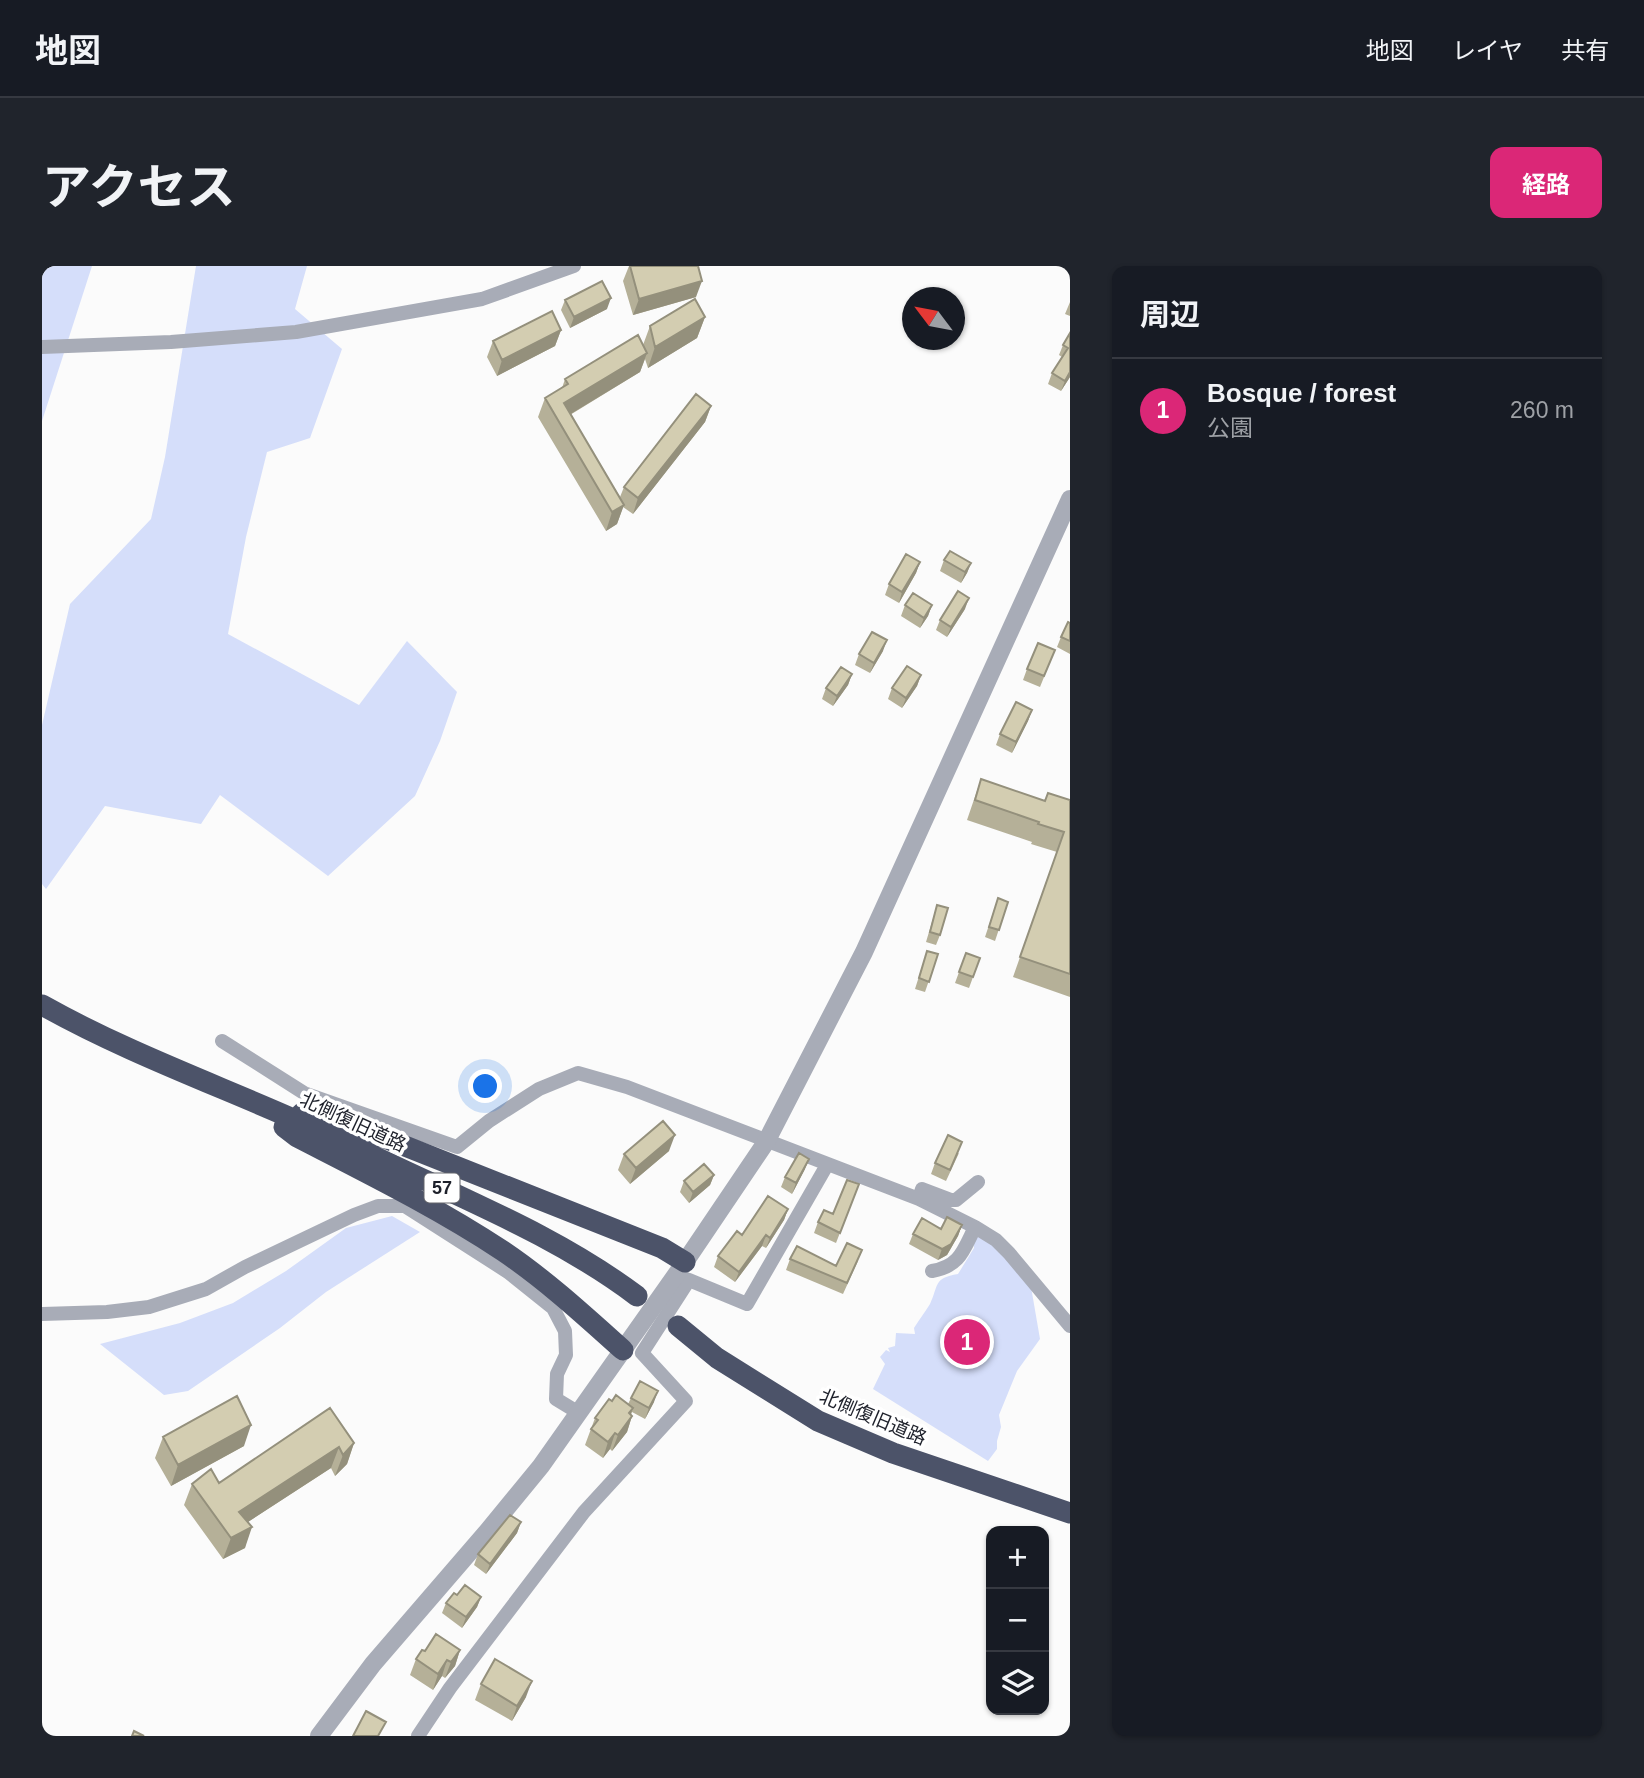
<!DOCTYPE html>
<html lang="ja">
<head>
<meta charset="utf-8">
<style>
	body { margin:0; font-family:Arial,"Noto Sans JP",sans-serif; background:#20242c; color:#f1f3f6 }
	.controls { position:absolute; right:21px; bottom:21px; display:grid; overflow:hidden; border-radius:14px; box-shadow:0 2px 5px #0004 }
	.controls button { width:63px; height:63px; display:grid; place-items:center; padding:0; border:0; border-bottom:2px solid #363941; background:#171b24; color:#f1f3f6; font:35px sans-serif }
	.compass { position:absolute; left:860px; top:21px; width:63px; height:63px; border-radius:50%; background:#171b24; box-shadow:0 2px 5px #0004; rotate:302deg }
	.you { position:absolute; left:444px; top:821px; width:24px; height:24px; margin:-18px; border:5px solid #fff; border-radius:50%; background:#1a73e8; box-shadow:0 0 0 10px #1a73e833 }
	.badge { display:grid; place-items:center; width:46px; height:46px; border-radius:50%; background:#db2777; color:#fff; font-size:23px; font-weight:700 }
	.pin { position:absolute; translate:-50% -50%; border:4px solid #fff; box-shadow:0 2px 7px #0006 }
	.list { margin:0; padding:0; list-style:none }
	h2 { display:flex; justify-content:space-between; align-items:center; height:91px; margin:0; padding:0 28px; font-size:30px }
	h2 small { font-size:23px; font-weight:400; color:#9ea1a6 }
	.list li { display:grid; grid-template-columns:46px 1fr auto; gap:21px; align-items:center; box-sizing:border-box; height:105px; padding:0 28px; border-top:2px solid #363941 }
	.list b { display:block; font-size:26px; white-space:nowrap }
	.list p { margin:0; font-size:23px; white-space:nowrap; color:#9ea1a6 }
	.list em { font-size:23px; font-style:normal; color:#9ea1a6 }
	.icon { flex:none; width:38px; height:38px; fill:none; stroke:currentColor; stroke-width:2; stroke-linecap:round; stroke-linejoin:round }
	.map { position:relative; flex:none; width:1028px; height:1470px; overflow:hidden; border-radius:14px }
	header { display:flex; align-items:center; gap:42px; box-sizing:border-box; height:98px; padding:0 35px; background:#171b24; border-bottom:2px solid #363941 }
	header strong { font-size:33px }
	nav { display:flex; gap:38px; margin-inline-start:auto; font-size:24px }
	.intro { display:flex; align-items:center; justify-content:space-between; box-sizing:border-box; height:168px; padding:0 42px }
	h1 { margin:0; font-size:49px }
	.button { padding:18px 32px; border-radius:14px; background:#db2777; color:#fff; font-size:24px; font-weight:700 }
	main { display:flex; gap:42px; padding:0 42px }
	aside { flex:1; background:#171b24; border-radius:14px; box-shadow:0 2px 5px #0004 }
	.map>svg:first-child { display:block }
	.green { fill:#d5defa }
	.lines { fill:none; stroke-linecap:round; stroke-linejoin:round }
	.minor { stroke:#a8acb7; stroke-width:14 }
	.tertiary { stroke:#a8acb7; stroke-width:18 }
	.motorway { stroke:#4c5369; stroke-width:21 }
	.wall { fill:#b5b098 }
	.shaded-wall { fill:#94907c }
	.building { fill:#d3cdb1; stroke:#94907c; stroke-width:2 }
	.labels { text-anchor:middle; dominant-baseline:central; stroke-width:7; stroke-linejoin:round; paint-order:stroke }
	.shield { fill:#fff; stroke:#62646b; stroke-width:2 }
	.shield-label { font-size:18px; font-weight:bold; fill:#1e212b }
	.street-label { font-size:19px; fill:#1e212b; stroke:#fff }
</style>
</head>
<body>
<header>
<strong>地図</strong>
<nav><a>地図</a><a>レイヤ</a><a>共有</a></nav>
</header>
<div class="intro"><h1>アクセス</h1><a class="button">経路</a></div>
<main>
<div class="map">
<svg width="1028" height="1470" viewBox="0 0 1028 1470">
	<rect width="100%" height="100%" fill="#fbfbfb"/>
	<!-- green -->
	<path class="green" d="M0 0H50L0 155Z
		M154 0H265L253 43 300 83 268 172 225 186 204 271 186 368 317 439 365 375 415 426 398 475 373 530 286 610 178 529 159 558 63 540 4 623 0 618V459L28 338 109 253 123 191Z
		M350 950 378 966 284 1026 238 1062 146 1125 122 1129 58 1078 138 1057 191 1037 244 1005 304 962Z
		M929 955 988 1015 998 1073 975 1105 957 1149 959 1161 955 1175V1183L946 1195 831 1123 843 1098 838 1091 844 1084 848 1086 846 1082 853 1080 854 1067 873 1068 872 1062C877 1054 883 1046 888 1038 897 1019 891 1012 916 1008L932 982Z"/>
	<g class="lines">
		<!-- minor -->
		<path class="minor" d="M0 81 129 76 254 66 440 33 532 0
			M180 775 262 827 415 881 447 855 497 823 536 807 585 821 877 933 933 961 954 974 967 987 1028 1060
			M877 933 880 923 909 934H914L936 916
			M890 1005C918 1000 921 985 933 961
			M0 1048 65 1046 107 1041 164 1023 203 1001 312 949 336 940H363L466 1006 511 1042 523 1065 524 1089 515 1108 514 1133 537 1147
			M376 1470 408 1422 542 1246 644 1135 600 1087 647 1014 705 1038 785 899"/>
		<!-- tertiary -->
		<path class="tertiary" d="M277 1470 331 1398 444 1267 499 1200 643 996 724 876 822 686 1028 233"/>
		<!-- motorway -->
		<path class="motorway" d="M0 739C82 785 170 817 256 855 303 876 349 899 396 920 465 952 534 984 595 1030
			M260 847 310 859 620 982 643 996
			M242 861 255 871C325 907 396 942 461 985 504 1014 543 1050 581 1084
			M636 1060 675 1092 776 1155 851 1187 1028 1247"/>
	</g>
	<!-- wall -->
	<path class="wall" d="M587 0H656L654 31 591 49 581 15Z
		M523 34 565 43 528 62 519 44Z
		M1028 36V50L1023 48Z
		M663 51 655 72 606 102 603 93 598 106 528 149 578 231 582 221 669 140 663 156 591 248 581 241 575 258 564 265 496 151 503 132 520 122 523 113 601 79 608 60Z
		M519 64 513 80 455 110 445 91 451 75Z
		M1028 67V111L1019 125 1006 118 1010 107 1020 91 1017 89 1021 79Z
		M902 294 929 297 925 307 919 317 898 305Z
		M878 296 874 307 857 337 843 329 847 318Z
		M863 339H890L886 350 878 362 859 350Z
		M923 343 905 371 894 364 898 354Z
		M1028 357V388L1015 381 1019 371Z
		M1013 384 998 421 981 414 985 403Z
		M841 385 828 407 813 399 817 388Z
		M810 408 806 419 791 440 780 433 784 422Z
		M879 409 875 420 860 442 846 433 850 422Z
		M990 444 986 455 970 487 954 479 958 468Z
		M939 513 1003 535 1028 534V731L971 711 1015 586 989 578 990 576 925 554Z
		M956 632 966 636 953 675 943 671Z
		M895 639 898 669 894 679 884 676Z
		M885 685 896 688 883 726 873 723Z
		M924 687 938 692 927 722 913 717Z
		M627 885 588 918 576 904 582 888Z
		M917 887 904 915 889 908 893 897Z
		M763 903 750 928 739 921 743 911Z
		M672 909 668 919 647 937 638 926 642 915Z
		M817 918 794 977 772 967 776 956 791 948Z
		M746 943 742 954 724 982 720 980 693 1016 672 1001 676 990 700 969Z
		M920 959 916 970 905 989 896 994 867 978 871 968Z
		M748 993 794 1000 816 995 801 1028 744 1004Z
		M589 1132 612 1136 603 1153 590 1146 589 1149 590 1150 585 1166 570 1185 568 1183 561 1192 543 1179 553 1152 570 1135 586 1138Z
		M121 1171 202 1180 129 1220 113 1192Z
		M312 1177 305 1198 293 1210 289 1202 206 1256 203 1282 181 1293 142 1239 150 1218 177 1217Z
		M479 1256 475 1267 444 1308 432 1299 436 1288Z
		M415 1329 439 1331 435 1341 420 1362 400 1347 404 1337Z
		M418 1384 413 1400 403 1412 400 1410 391 1424 368 1409 374 1393 383 1385Z
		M439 1418 484 1431 470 1455 433 1434Z"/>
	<!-- shaded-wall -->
	<path class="shaded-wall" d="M660 15 654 31 591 49 597 33Z
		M569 32 565 43 528 62 532 51Z
		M663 51 655 72 606 102 613 81Z
		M519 64 513 80 455 110 460 94Z
		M605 87 598 106 517 155 522 137Z
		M1028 106V111L1019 125 1023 115Z
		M669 140 663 156 591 248 596 232Z
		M582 239 575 258 564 265 570 246Z
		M878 296 874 307 857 337 860 326Z
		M929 297 925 307 919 317 923 306Z
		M927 332 923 343 905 371 909 361Z
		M890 339 886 350 878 362 882 352Z
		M845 374 841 385 828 407 832 397Z
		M810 408 806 419 791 440 795 430Z
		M879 409 875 420 860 442 864 432Z
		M990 444 986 455 970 487 974 476Z
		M633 869 627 885 588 918 594 902Z
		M767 893 763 903 750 928 754 917Z
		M672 909 668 919 647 937 651 926Z
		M746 943 742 954 724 982 728 972Z
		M920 959 916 970 905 989 896 994 900 983Z
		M724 969 720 980 693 1016 697 1006Z
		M616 1125 612 1136 603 1153 607 1142Z
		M591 1142 586 1155 590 1150 585 1166 570 1185 576 1169 587 1147Z
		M209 1159 202 1180 129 1220 136 1199Z
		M573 1167 568 1183 561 1192 566 1176Z
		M312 1177 305 1198 293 1210 301 1189Z
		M297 1181 289 1202 189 1267 197 1246Z
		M479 1256 475 1267 444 1308 448 1298Z
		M210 1261 203 1282 181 1293 189 1272Z
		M439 1331 435 1341 420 1362 424 1351Z
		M418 1384 413 1400 403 1412 409 1396Z
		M405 1394 400 1410 391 1424 396 1408Z
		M490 1415 484 1431 470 1455 475 1440Z"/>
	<!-- building -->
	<path class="building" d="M588 0H656L660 15 597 33Z
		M560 15 569 32 532 51 523 34Z
		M653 33 663 51 613 81 608 60Z
		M510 45 519 64 460 94 451 75Z
		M1028 67V106L1023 115 1010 107 1026 82 1021 79Z
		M596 69 605 87 522 137 582 239 570 246 503 132 526 118 523 113Z
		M654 128 669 140 596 232 582 221Z
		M908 285 929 297 923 306 902 294Z
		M864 288 878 296 860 326 847 318Z
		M916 325 927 332 909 361 898 354Z
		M871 327 890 339 882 352 863 339Z
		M1026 356 1028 357V375L1019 371Z
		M830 366 845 374 832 397 817 388Z
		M996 377 1013 384 1002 410 985 403Z
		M865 400 879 409 864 432 850 422Z
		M799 401 810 408 795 430 784 422Z
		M974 436 990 444 974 476 958 468Z
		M939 513 1003 535 1006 527 1028 534V708L978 691 1022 566 996 558 997 556 933 534Z
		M956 632 966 636 957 664 947 661Z
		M895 639 906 642 898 669 888 666Z
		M885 685 896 688 887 716 877 712Z
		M924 687 938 692 931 711 917 706Z
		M621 855 633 869 594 902 582 888Z
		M906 869 920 876 908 904 893 897Z
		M757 887 767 893 754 917 743 911Z
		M662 898 672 909 651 926 642 915Z
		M805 914 817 918 798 967 776 956 782 944 791 948Z
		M726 930 746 943 728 972 724 969 697 1006 676 990 695 965 700 969Z
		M905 951 920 959 909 978 900 983 871 968 880 952 899 963Z
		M805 977 820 984 805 1017 748 993 755 980 794 1000Z
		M598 1115 616 1125 607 1142 589 1132Z
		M574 1129 591 1142 587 1147 590 1150 576 1169 573 1167 566 1176 549 1163 556 1154 553 1152 567 1133 570 1135Z
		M195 1130 209 1159 136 1199 121 1171Z
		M288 1142 312 1177 301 1189 297 1181 197 1246 210 1261 189 1272 150 1218 169 1203 177 1217Z
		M468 1249 479 1256 448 1298 436 1288Z
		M423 1319 439 1331 424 1351 404 1337 412 1327 415 1329Z
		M394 1368 418 1384 409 1396 405 1394 396 1408 374 1393 380 1384 383 1385Z
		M453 1393 490 1415 475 1440 439 1418Z
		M324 1445 344 1456 336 1470H311Z
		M92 1465 102 1470H90Z"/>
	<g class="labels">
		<!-- shield labels -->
		<rect class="shield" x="382.5" y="907.5" width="35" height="29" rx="5"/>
		<g class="shield-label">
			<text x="400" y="922">57</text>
		</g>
		<!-- street labels -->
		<g class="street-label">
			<text transform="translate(311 856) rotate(25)">北側復旧道路</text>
			<text transform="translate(831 1151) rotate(23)">北側復旧道路</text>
		</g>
	</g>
</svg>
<div class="controls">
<button>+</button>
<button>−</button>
<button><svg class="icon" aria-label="layers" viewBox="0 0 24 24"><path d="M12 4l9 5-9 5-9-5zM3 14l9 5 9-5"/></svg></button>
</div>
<svg class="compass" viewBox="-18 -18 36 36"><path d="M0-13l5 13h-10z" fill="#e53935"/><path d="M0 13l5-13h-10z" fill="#9ea1a6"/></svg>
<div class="you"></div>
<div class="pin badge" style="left:925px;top:1076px">1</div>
</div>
<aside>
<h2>周辺<small></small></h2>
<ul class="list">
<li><span class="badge">1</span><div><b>Bosque / forest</b><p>公園</p></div><em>260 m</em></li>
</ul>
</aside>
</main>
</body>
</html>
